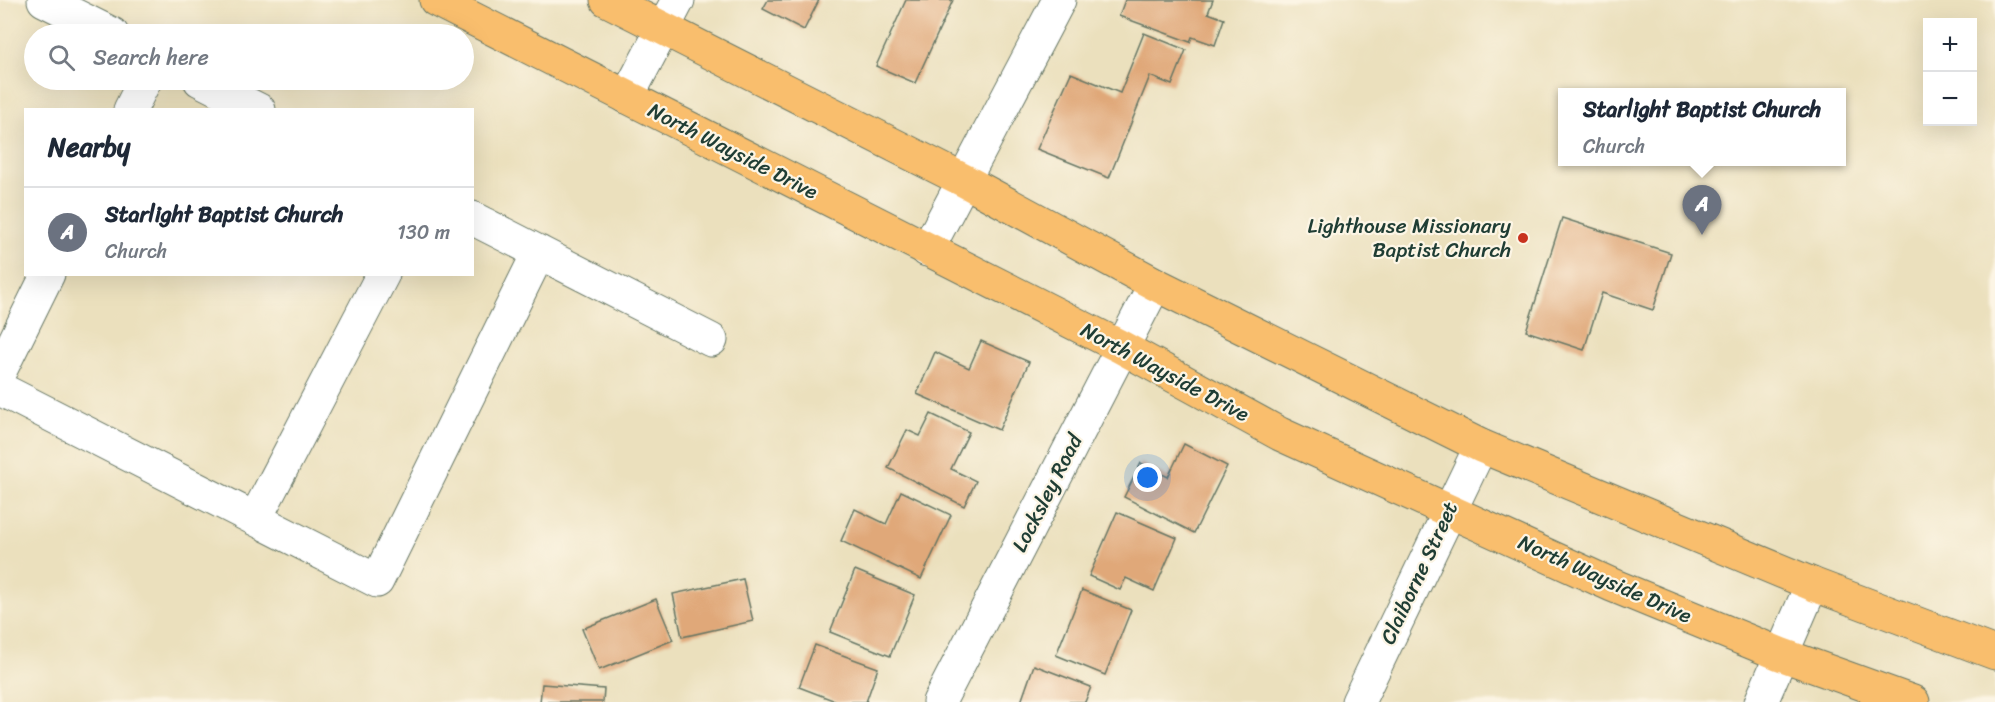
<!DOCTYPE html>
<html lang="en">
<head>
<meta charset="utf-8">
<style>
	body { margin:0; font-family:Sriracha,sans-serif; background:#f2f2f3; color:#1f2937 }
	.controls { position:absolute; right:18px; top:18px; display:grid; overflow:hidden; border-radius:0px; box-shadow:0 6px 24px #0002 }
	.controls button { width:54px; height:54px; display:grid; place-items:center; padding:0; border:0; border-bottom:2px solid #e0e1e3; background:#fff; color:#1f2937; font:30px sans-serif }
	.you { position:absolute; left:1148px; top:478px; width:21px; height:21px; margin:-15px; border:4px solid #fff; border-radius:50%; background:#1a73e8; box-shadow:0 0 0 9px #1a73e833 }
	.badge { display:grid; place-items:center; width:39px; height:39px; border-radius:50%; background:#2563eb; color:#fff; font-size:20px; font-weight:700 }
	.pin { position:absolute; translate:-50% -50px; filter:drop-shadow(0 2px 3px #0008) }
	.pin::after { content:''; position:absolute; top:32px; width:21px; height:18px; background:inherit; clip-path:polygon(0 0,100% 0,50% 100%) }
	.popup { position:absolute; left:1558px; top:88px; width:288px; height:78px; box-sizing:border-box; display:grid; place-content:center; border-radius:0px; background:#fff; filter:drop-shadow(0 2px 4px #0005); font-size:20px; white-space:nowrap; color:#747a83 }
	.popup b { font-size:22px; color:#1f2937 }
	.popup::after { content:''; position:absolute; left:50%; top:100%; margin-left:-12px; border:12px solid transparent; border-top-color:#fff }
	.list { margin:0; padding:0; list-style:none }
	h2 { display:flex; justify-content:space-between; align-items:center; height:78px; margin:0; padding:0 24px; font-size:26px }
	h2 small { font-size:20px; font-weight:400; color:#747a83 }
	.list li { display:grid; grid-template-columns:39px 1fr auto; gap:18px; align-items:center; box-sizing:border-box; height:90px; padding:0 24px; border-top:2px solid #e0e1e3 }
	.list b { display:block; font-size:22px; white-space:nowrap }
	.list p { margin:0; font-size:20px; white-space:nowrap; color:#747a83 }
	.list em { font-size:20px; font-style:normal; color:#747a83 }
	.icon { flex:none; width:33px; height:33px; fill:none; stroke:currentColor; stroke-width:2; stroke-linecap:round; stroke-linejoin:round }
	.map { position:relative; flex:none; width:1995px; height:702px; overflow:hidden }
	.search { position:absolute; background:#fff; box-shadow:0 6px 24px #0002; left:24px; top:24px; width:450px; height:66px; display:flex; align-items:center; gap:15px; box-sizing:border-box; padding:0 21px; border-radius:33px; color:#747a83; font-size:22px }
	.panel { position:absolute; background:#fff; box-shadow:0 6px 24px #0002; left:24px; top:108px; width:450px; height:168px; border-radius:0px }
	.map>svg:first-child { display:block }
	.building { fill:#e0a879 }
	.lines { fill:none; stroke-linecap:round; stroke-linejoin:round }
	.minor-casing { stroke:#667664; stroke-width:35 }
	.major-casing { stroke:#667664; stroke-width:35 }
	.minor { stroke:#fff; stroke-width:33 }
	.major { stroke:#f9be6d; stroke-width:33 }
	.poi-dot { fill:#c8321e; stroke:#fcf5e5; stroke-width:2 }
	.labels { text-anchor:middle; dominant-baseline:central; stroke-width:4.5; stroke-linejoin:round; paint-order:stroke }
	.street-label { font-size:21px; fill:#1f3d34; stroke:#fcf5e5 }
	.poi-label { font-size:21px; fill:#1f3d34; stroke:#fcf5e5; text-anchor:end }
</style>
</head>
<body>
<div class="map">
<svg width="1995" height="702" viewBox="0 0 1995 702">
	<rect width="100%" height="100%" fill="#fcf5e5"/>
	<filter id="ink" filterUnits="userSpaceOnUse"><feTurbulence type="fractalNoise" baseFrequency=".0167" numOctaves="2"/><feDisplacementMap in="SourceGraphic" scale="12" xChannelSelector="R" yChannelSelector="G"/><feConvolveMatrix kernelMatrix="1 2 1 2 8 2 1 2 1" color-interpolation-filters="sRGB"/></filter>
	<filter id="wash" filterUnits="userSpaceOnUse"><feTurbulence type="fractalNoise" baseFrequency=".008" numOctaves="4" result="noise"/><feDisplacementMap in="SourceGraphic" scale="24" xChannelSelector="R" yChannelSelector="G"/><feGaussianBlur stdDeviation="1.35" result="paint"/><feColorMatrix in="noise" values="0 0 0 0 0 0 0 0 0 0 0 0 0 0 0 0 0 1.4 0 .05"/><feComposite in="paint" operator="in"/></filter>
	<g filter="url(#wash)">
		<rect width="100%" height="100%" fill="#ebe0bd"/>
		<g id="blocks">
			<!-- building -->
			<path class="building" d="M768 0H819L804 30 763 9Z
				M906 0H953L915 83 876 66Z
				M1125 0H1213L1208 13 1224 19 1215 45 1192 37 1190 42 1119 16Z
				M1144 33 1186 50 1172 85 1150 76 1109 178 1037 149 1071 73 1120 93Z
				M1562 218 1671 253 1653 310 1602 293 1584 350 1526 331Z
				M981 341 1029 362 999 430 917 394 935 352 969 368Z
				M931 414 969 432 951 469 976 481 964 506 888 468 907 430 920 436Z
				M1184 444 1227 466 1194 533 1124 497 1141 463 1168 477Z
				M901 491 951 515 921 579 841 541 855 509 886 524Z
				M1117 512 1177 538 1154 591 1126 578 1120 590 1089 576Z
				M855 570 915 595 890 656 830 632Z
				M743 579 753 621 682 637 673 594Z
				M1082 590 1131 610 1105 675 1056 655Z
				M656 599 673 640 599 670 582 629Z
				M815 645 878 668 866 702H838L799 687Z
				M1034 665 1091 687 1085 702H1021Z
				M542 684 604 689 603 702H540Z"/>
		</g>
	</g>
	<g filter="url(#ink)">
		<use href="#blocks" fill-opacity="0" stroke="#667664" stroke-width="1.5"/>
		<g class="lines">
			<!-- minor casing -->
			<g class="minor-casing">
				<path id="minor" d="M44 0 112 34
					M200 80 259 110
					M627 97 678 0
					M130 110 145 80
					M472 218 711 340
					M927 250 1059 0
					M0 371 48 274
					M0 389 377 581 539 252
					M255 519 383 274
					M939 702 1155 284
					M1358 702 1481 446
					M1761 702 1812 584"/>
			</g>
			<!-- major casing -->
			<g class="major-casing">
				<path id="major" d="M436 0 1121 347 1280 434 1612 585 1780 654 1913 702
					M607 0 965 181 1155 284 1481 446 1812 584 1995 653"/>
			</g>
			<!-- minor -->
			<use href="#minor" class="minor"/>
			<!-- major -->
			<use href="#major" class="major"/>
		</g>
	</g>
	<!-- markers -->
	<circle class="poi-dot" cx="1523" cy="238" r="6"/>
	<g class="labels">
		<!-- street labels -->
		<g class="street-label">
			<text transform="translate(733 151) rotate(27)">North Wayside Drive</text>
			<text transform="translate(1165 372) rotate(28)">North Wayside Drive</text>
			<text transform="translate(1047 493) rotate(-63)">Locksley Road</text>
			<text transform="translate(1419 573) rotate(-65)">Claiborne Street</text>
			<text transform="translate(1605 579) rotate(24)">North Wayside Drive</text>
		</g>
		<!-- poi labels -->
		<g class="poi-label">
			<text x="1511" y="226">Lighthouse Missionary<tspan x="1511" dy="24">Baptist Church</tspan></text>
		</g>
	</g>
</svg>
<div class="controls">
<button>+</button>
<button>−</button>
</div>
<div class="you"></div>
<div class="pin badge" style="left:1702px;top:235px;background:#6b7280">A</div>
<div class="popup"><b>Starlight Baptist Church</b>Church</div>
<div class="search"><svg class="icon" aria-label="search" viewBox="0 0 24 24"><circle cx="10" cy="10" r="6"/><path d="M15 15l6 6"/></svg>Search here</div>
<section class="panel">
<h2>Nearby<small></small></h2>
<ul class="list">
<li><span class="badge" style="background:#6b7280">A</span><div><b>Starlight Baptist Church</b><p>Church</p></div><em>130 m</em></li>
</ul>
</section>
</div>
</body>
</html>
